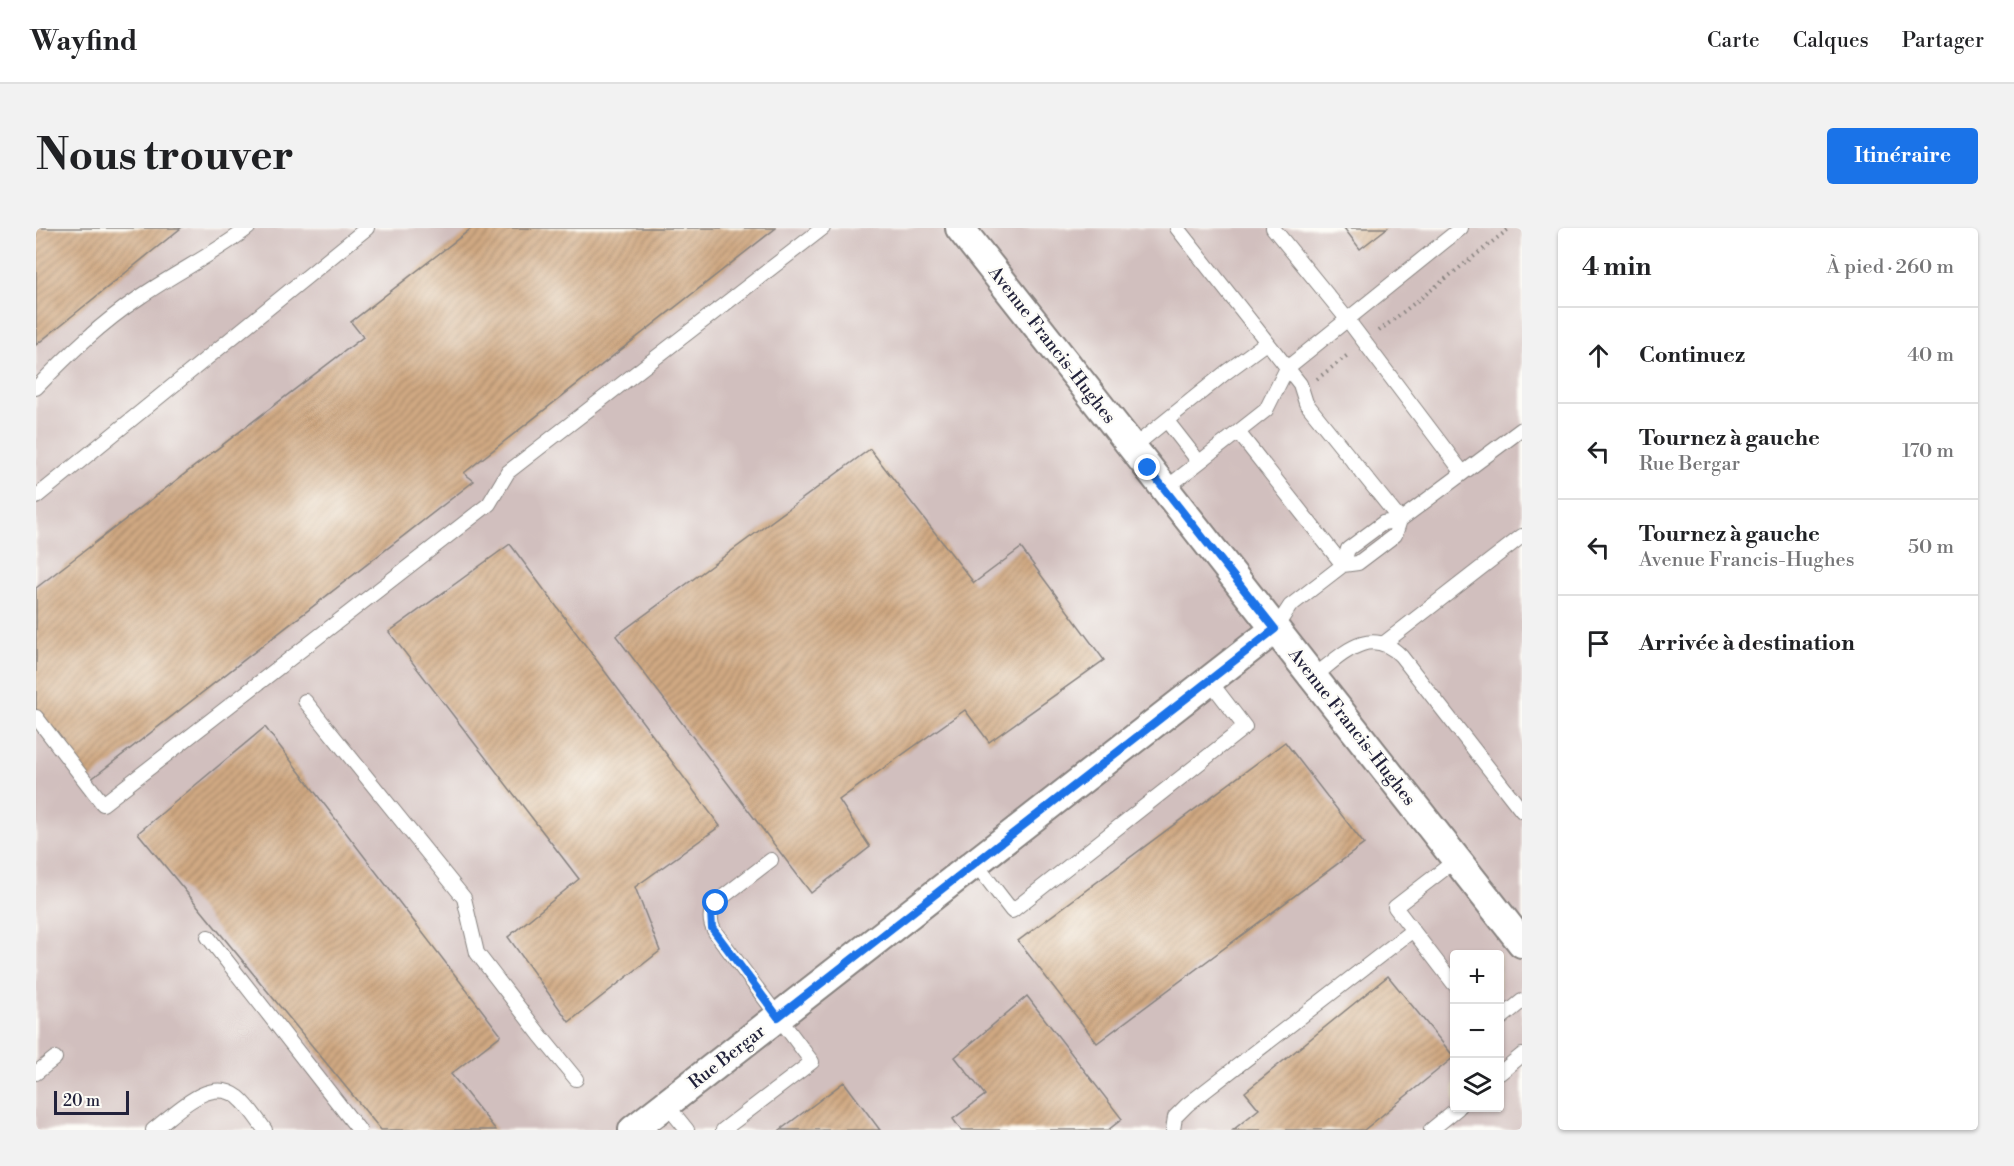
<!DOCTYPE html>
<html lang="fr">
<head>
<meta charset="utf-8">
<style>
	body { margin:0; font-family:"Libre Bodoni",serif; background:#f2f2f2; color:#202124 }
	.controls { position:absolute; right:18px; bottom:18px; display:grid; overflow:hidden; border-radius:6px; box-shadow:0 2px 4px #0004 }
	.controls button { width:54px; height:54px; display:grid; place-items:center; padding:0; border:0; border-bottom:2px solid #e0e0e0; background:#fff; color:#202124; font:30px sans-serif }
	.scale { position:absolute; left:18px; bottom:15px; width:75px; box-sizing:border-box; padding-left:6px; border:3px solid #22223b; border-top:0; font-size:16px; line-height:21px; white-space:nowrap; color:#22223b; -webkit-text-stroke:4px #fdfcf7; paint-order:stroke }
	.stop { position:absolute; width:18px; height:18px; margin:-14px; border:4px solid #1a73e8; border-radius:50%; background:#fff }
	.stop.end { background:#1a73e8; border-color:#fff; box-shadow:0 2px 6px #0008 }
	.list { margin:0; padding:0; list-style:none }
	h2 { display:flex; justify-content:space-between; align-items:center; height:78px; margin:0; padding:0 24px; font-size:26px }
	h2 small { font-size:20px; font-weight:400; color:#757577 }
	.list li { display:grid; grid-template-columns:39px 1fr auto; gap:18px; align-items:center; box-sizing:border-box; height:96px; padding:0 24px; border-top:2px solid #e0e0e0 }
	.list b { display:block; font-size:22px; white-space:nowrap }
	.list p { margin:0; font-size:20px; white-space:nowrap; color:#757577 }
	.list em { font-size:20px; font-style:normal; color:#757577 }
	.icon { flex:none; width:33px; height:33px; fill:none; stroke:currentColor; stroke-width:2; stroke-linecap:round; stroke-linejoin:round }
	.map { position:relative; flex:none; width:1486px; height:902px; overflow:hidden; border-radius:6px }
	header { display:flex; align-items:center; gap:36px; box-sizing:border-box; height:84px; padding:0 30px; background:#fff; border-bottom:2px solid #e0e0e0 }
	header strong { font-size:28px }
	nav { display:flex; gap:33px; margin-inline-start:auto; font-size:21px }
	.intro { display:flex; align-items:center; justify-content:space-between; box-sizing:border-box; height:144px; padding:0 36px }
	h1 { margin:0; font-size:42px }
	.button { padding:15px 27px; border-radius:6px; background:#1a73e8; color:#fff; font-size:21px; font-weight:700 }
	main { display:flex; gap:36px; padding:0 36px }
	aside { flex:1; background:#fff; border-radius:6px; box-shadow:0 2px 4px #0004 }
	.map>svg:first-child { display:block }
	.industrial { fill:#d1bfbe; fill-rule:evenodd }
	.building { fill:url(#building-hatch) }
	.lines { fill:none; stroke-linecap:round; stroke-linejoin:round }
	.service-casing { stroke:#87827f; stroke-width:16 }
	.minor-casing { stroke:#87827f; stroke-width:32 }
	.path { stroke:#87827f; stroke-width:4; stroke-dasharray:1.5 4.5; stroke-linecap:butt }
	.service { stroke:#fff; stroke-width:14 }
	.minor { stroke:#fff; stroke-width:28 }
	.route { stroke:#1a73e8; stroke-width:8 }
	.labels { text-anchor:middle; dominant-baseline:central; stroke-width:5; stroke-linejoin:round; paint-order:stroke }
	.street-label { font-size:18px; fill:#22223b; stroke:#fdfcf7 }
</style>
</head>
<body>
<header>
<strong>Wayfind</strong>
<nav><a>Carte</a><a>Calques</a><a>Partager</a></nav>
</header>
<div class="intro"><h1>Nous trouver</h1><a class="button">Itinéraire</a></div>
<main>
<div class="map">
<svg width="1486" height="902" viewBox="0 0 1486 902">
	<defs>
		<pattern id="building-hatch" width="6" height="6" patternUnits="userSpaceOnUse" patternTransform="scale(1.5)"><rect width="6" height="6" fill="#d0a982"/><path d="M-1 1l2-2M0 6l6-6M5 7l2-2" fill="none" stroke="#a8896c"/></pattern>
	</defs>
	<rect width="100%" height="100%" fill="#fdfcf7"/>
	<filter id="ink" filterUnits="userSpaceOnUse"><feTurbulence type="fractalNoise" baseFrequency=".0167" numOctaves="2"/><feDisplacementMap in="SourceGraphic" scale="12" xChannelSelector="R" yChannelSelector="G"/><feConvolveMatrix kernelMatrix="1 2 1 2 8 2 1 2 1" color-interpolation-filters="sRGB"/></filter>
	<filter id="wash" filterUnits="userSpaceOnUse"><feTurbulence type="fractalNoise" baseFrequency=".008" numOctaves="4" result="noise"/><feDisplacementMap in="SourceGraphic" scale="24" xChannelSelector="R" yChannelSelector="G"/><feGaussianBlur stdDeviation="1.35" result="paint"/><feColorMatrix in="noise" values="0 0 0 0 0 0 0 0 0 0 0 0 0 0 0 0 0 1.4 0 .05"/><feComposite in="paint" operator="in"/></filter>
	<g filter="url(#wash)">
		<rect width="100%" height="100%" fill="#ece3c3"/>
		<!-- industrial -->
		<path class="industrial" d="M0 0H1486V902H0ZM1418 726H1464V880H1418Z"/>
		<g id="blocks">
			<!-- building -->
			<path class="building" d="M0 0H145L0 117Z
				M436 0H740L428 245 438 253 54 552 0 481V360L327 109 315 94Z
				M1308 0H1351L1324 21Z
				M834 221 938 355 985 320 1068 432 953 514 929 482 803 572 834 619 775 665 580 408Z
				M474 316 684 598 599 659 624 723 533 794 472 709 543 651 353 404Z
				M229 499 465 807 415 846 460 902H345L102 605Z
				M1249 514 1328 616 1061 815 982 713Z
				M1352 748 1418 829 1328 902H1197L1223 881 1209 864Z
				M991 768 1086 891 1072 902H925L917 891 949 867 919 829Z
				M808 854 844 902H744Z"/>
		</g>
	</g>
	<g filter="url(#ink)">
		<use href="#blocks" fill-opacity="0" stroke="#87827f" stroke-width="1.5"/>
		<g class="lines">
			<!-- service casing -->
			<g class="service-casing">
				<path id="service" d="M1237 0 1311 91 1427 245 1486 201
					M1231 114 1264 156 1270 175 1364 292
					M0 160C32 127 65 95 104 69 139 45 178 26 212 0
					M1131 193 1163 234
					M1202 204 1230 182 1251 140 1425 0
					M1096 220 1189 145 1231 114 1141 0
					M1129 261 1202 204 1307 337
					M0 269 331 0
					M1307 337 1312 321 1347 295 1364 292 1427 245
					M1239 401 1254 378 1307 337 1322 335 1359 307 1364 292
					M1347 416 1486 308
					M1277 449C1304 429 1333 395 1365 428L1486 583
					M269 473 428 670 441 725 504 807 540 851
					M0 489 67 576 453 276 472 244 787 0
					M939 635 976 683 1209 499 1173 452
					M172 709 323 902
					M1418 756 1359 679 1420 632
					M1464 791 1486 773
					M0 845 19 830
					M1464 845 1486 827
					M630 876 651 902
					M117 902C139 886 173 847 202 869 213 878 221 891 229 902
					M687 902 776 834 679 704C673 694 673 685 679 675L735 632
					M1137 902 1139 889 1151 877 1377 702
					M1395 902 1422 880"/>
			</g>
			<!-- minor casing -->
			<g class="minor-casing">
				<path id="minor" d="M924 0 1486 715
					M597 902 1239 401"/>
			</g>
			<!-- path -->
			<path class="path" d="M1343 103 1474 0
				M1281 151 1313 126"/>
			<!-- service -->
			<use href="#service" class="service"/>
			<!-- minor -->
			<use href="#minor" class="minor"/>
		</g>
	</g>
	<g class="lines" filter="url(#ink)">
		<!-- route -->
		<path class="route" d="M680 675 675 684 676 700 742 789 1239 401 1112 240"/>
	</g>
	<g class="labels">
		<!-- street labels -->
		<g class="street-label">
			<text transform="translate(1016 117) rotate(52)">Avenue Francis-Hughes</text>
			<text transform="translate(1316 499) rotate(52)">Avenue Francis-Hughes</text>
			<text transform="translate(691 829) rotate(-38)">Rue Bergar</text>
		</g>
	</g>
</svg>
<div class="controls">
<button>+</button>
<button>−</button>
<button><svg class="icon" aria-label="layers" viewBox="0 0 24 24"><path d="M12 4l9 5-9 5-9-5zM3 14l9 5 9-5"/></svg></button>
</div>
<div class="scale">20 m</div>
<div class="stop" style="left:680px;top:675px"></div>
<div class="stop end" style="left:1112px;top:240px"></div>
</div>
<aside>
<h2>4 min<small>À pied · 260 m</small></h2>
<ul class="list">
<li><svg class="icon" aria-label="ahead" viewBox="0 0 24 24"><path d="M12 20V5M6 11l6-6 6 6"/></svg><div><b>Continuez</b></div><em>40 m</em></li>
<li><svg class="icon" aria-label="left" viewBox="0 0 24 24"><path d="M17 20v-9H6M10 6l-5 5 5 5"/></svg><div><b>Tournez à gauche</b><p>Rue Bergar</p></div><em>170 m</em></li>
<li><svg class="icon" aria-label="left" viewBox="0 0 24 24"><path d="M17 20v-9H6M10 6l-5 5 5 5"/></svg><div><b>Tournez à gauche</b><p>Avenue Francis-Hughes</p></div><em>50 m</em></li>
<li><svg class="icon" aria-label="arrive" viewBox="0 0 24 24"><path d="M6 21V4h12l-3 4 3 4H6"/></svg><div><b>Arrivée à destination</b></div></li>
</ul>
</aside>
</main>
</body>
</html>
